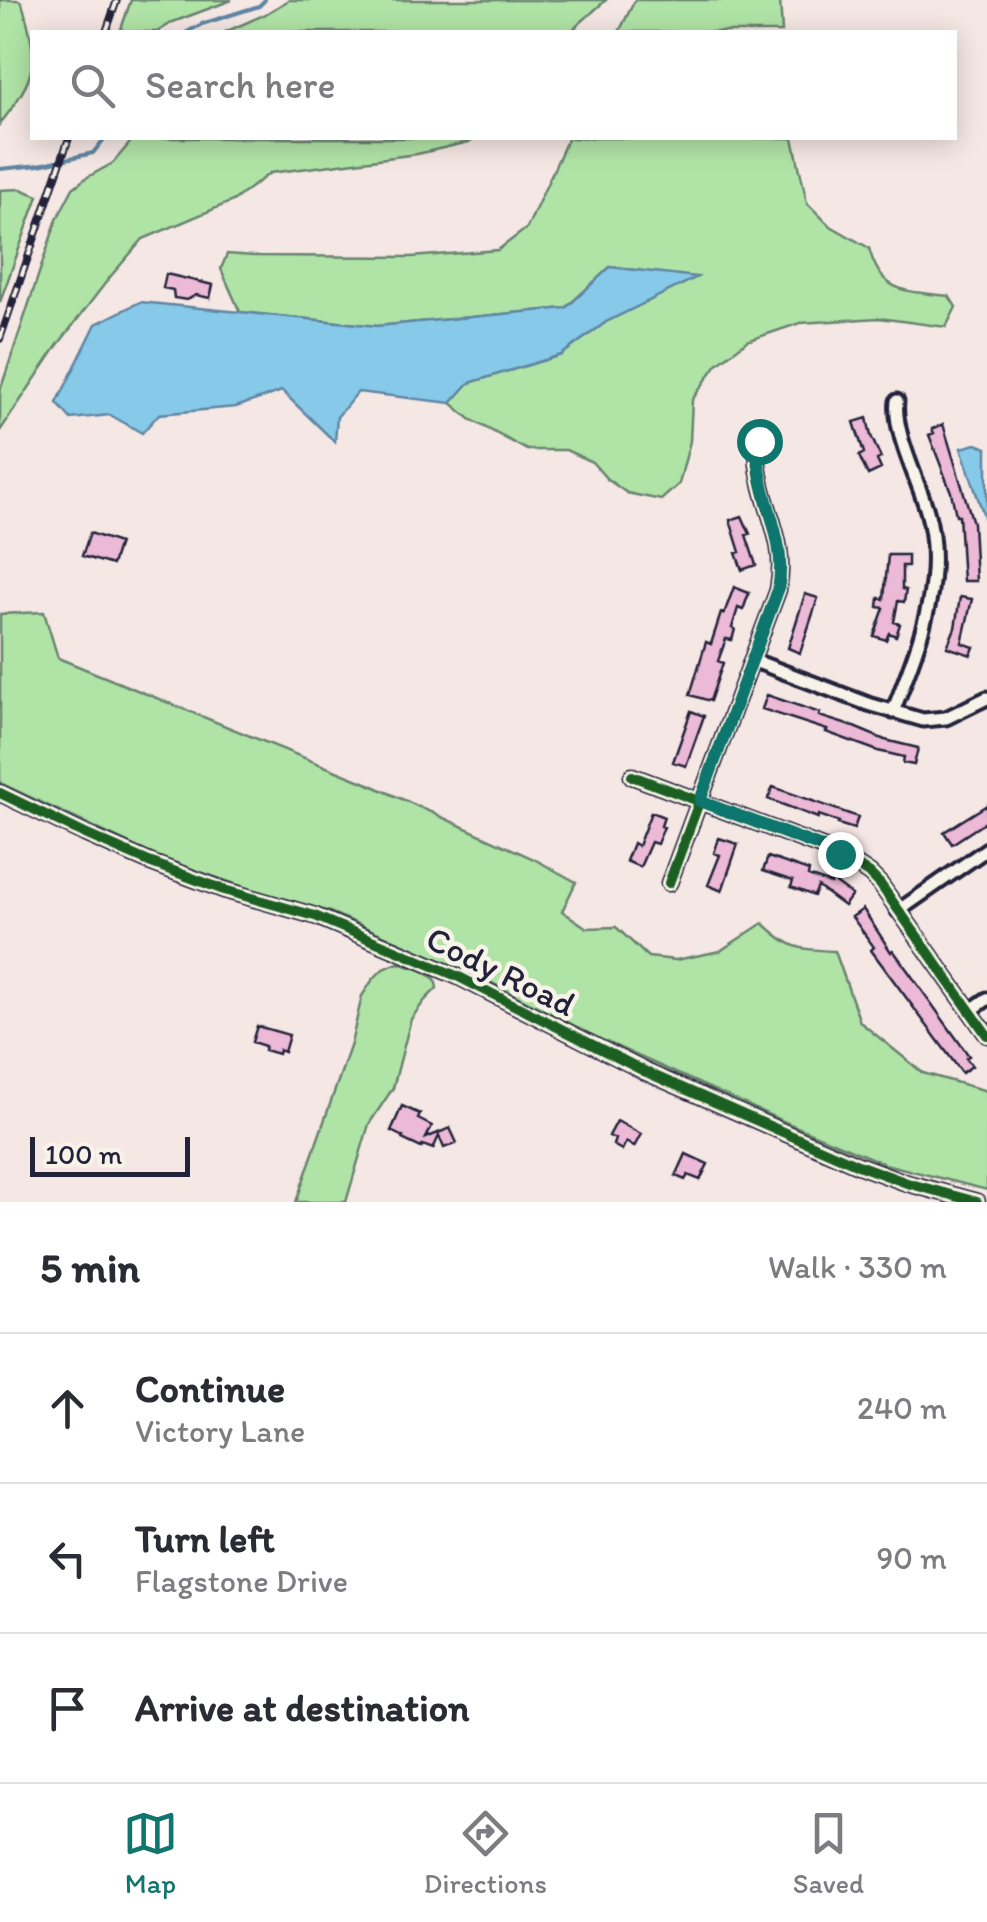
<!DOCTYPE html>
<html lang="en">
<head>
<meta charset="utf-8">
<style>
	body { margin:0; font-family:Itim,sans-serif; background:#f7f7f7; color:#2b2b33 }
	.scale { position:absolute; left:30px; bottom:25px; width:160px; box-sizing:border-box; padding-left:10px; border:5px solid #22223b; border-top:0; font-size:28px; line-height:35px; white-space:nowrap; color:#22223b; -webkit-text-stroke:8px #f7f3e8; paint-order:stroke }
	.stop { position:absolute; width:30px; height:30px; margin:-22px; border:8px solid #0f766e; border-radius:50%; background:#fff }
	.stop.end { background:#0f766e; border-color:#fff; box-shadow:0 2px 10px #0008 }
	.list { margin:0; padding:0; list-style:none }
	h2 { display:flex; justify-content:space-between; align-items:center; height:130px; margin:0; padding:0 40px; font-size:42px }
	h2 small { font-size:32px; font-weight:400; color:#7c7c81 }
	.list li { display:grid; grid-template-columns:65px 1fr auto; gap:30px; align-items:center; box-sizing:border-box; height:150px; padding:0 40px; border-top:2px solid #e1e1e2 }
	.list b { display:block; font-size:38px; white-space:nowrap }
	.list p { margin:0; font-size:32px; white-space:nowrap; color:#7c7c81 }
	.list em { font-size:32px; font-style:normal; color:#7c7c81 }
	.icon { flex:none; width:55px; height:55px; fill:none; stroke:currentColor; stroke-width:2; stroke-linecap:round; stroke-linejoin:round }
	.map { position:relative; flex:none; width:987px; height:1202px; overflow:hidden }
	.search { position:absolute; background:#fff; box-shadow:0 5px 25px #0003; left:30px; right:30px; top:30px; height:110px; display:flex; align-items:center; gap:25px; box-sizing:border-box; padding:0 35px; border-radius:0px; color:#7c7c81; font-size:38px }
	.sheet { height:580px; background:#fff }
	nav { display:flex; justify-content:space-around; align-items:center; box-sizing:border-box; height:140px; border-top:2px solid #e1e1e2; background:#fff; font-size:28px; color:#7c7c81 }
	nav a { display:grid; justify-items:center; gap:5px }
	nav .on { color:#0f766e }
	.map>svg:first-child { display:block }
	.green { fill:#b0e4a6; stroke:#698370; stroke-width:2.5 }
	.water { fill:#87c9e8; stroke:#5f86a3; stroke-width:2.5 }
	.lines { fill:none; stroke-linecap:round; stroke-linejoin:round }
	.stream { stroke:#5f86a3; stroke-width:4 }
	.building { fill:#ecb9d6; stroke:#22223b; stroke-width:2.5 }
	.minor-casing { stroke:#22223b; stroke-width:19 }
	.minor { stroke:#f7f3e8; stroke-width:11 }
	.rail-casing { stroke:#22223b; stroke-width:8 }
	.rail { stroke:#f7f3e8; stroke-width:4; stroke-dasharray:11; stroke-linecap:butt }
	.cycleway-casing { stroke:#f7f3e8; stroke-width:16 }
	.cycleway { stroke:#1b5e20; stroke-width:10 }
	.route { stroke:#0f766e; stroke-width:12 }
	.labels { text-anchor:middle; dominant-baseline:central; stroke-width:9; stroke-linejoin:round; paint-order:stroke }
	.street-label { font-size:35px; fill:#22223b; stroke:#f7f3e8 }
</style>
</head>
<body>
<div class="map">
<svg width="987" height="1202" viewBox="0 0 987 1202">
	<rect width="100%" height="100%" fill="#f5e7e4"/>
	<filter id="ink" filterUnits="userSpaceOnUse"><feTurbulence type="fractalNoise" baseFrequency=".01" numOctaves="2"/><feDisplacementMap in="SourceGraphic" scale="20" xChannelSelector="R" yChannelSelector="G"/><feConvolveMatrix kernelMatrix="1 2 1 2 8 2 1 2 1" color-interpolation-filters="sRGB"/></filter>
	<g filter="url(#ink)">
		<!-- green -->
		<path class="green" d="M0 0H19L22 3C39 62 38 75 0 124Z
			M131 0H232L173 22 157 32H120Z
			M289 0H606L570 32H225L264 15Z
			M635 0H780L782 32H619Z
			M134 138H475L469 142 417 154 270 173 233 201 143 239 110 277 57 346 0 431V391L57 219 73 188 86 178 113 163Z
			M568 138H793L807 203 829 225 869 248C881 295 907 291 949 296L956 307 946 327 879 318 800 323 747 341 717 364 692 400 690 441 679 484 661 500 627 493 607 479 592 462 566 450H527L470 419 451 403 469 383 561 355 606 322 695 278 610 267 566 308 377 326 240 312 221 269 227 254 254 256 411 257 498 250 527 228Z
			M21 189 38 196 0 302V190Z
			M44 612 58 658 371 785 534 859 576 882 562 911 587 928 616 927 648 957 676 960 720 951 763 923C791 949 796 949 835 951L860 1022 923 1073 987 1091V1190L885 1164 785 1122 602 1040 486 980 330 912 247 888 157 857 0 783V614Z
			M398 963 421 970 435 979 437 988 425 1000 411 1019 393 1088 369 1124 346 1202H296L351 1044 362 996 373 979 383 969Z"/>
		<!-- water -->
		<path class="water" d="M610 267 697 277 606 322 561 355 469 383 451 403 358 392 337 417 335 442 282 391 236 407 159 414 142 433 110 415 71 419 57 403 96 324 140 302 377 326 566 308Z
			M976 444 987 448V525L961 448Z"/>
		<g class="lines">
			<!-- stream -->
			<path class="stream" d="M187 32 202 24 259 6 265 0
				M0 169 39 165 93 153 105 138"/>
		</g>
		<!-- building -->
		<path class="building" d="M166 274 213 285 210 298 196 295 187 300 174 298 173 290 163 288Z
			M867 418 871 436 881 458 877 460 881 469 868 475 859 456 864 453 854 422Z
			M943 424 973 523 976 581H963L959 515H956L951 492 929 435 934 433 932 429Z
			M742 516 750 534 746 535 756 565 742 570 736 553 740 552 730 520Z
			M90 533 119 543 112 565 82 556Z
			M888 555H908V566H902V589L906 590 904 602 898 601 894 622 900 624 896 636 889 633 886 640 874 636 884 608 878 607 879 598 884 599Z
			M734 587 749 593 743 610 738 608 732 628 735 629 732 640 726 639 718 661 723 663 710 701 690 695 706 642 711 644 721 613 724 614Z
			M805 594 818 598 800 653 788 648Z
			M960 597 972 599 962 643 974 647 971 655 947 647 955 628Z
			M767 695 820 713 819 716 854 727 885 740 918 748 914 765 903 763 904 757 878 751 826 732 827 730 762 709Z
			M691 711 704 716 686 766 673 762Z
			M773 787 858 817 854 829 838 824 839 822 819 815 818 818 768 799Z
			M987 805V821L952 844 944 832Z
			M651 812 664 817 661 826 664 827 657 844 651 842 640 867 626 861 633 843 638 846Z
			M719 838 738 844 722 891 708 885 720 855 714 853Z
			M768 857 809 871 808 876 831 884 833 881 852 895 844 906 818 887 814 896 791 887 793 881 763 871Z
			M863 909 891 952 893 950 969 1056 966 1058 972 1066 962 1073 871 950 874 947 852 917Z
			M257 1026 289 1035 284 1052 279 1050 278 1054 264 1050 265 1046 252 1042Z
			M402 1106 420 1114 418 1119 432 1126 426 1138 450 1128 457 1143 444 1148 439 1136 433 1149 423 1145 421 1148 402 1139 403 1137 391 1131Z
			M617 1121 641 1134 634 1147 626 1142 622 1150 613 1145 615 1139 609 1136Z
			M686 1154 708 1164 700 1180 688 1175 685 1180 676 1176Z"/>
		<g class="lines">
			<!-- minor casing -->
			<g class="minor-casing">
				<path id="minor" d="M752 660 868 704 923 720 946 718 987 698
					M893 712C917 648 947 581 927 511 918 479 893 432 897 401
					M632 776 840 854 870 874 880 884 987 1035
					M0 793 85 834 149 862 224 890 315 916 459 977 646 1072 858 1165 907 1183 977 1202
					M669 883 778 590C788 538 763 512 758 465 756 451 760 438 763 425
					M898 911 987 849
					M970 1011 987 999"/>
			</g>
			<!-- minor -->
			<use href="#minor" class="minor"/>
			<!-- rail casing -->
			<g class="rail-casing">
				<path id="rail" d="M106 32 117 0
					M0 339 69 138"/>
			</g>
			<!-- rail -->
			<use href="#rail" class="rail"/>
			<!-- cycleway casing -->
			<g class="cycleway-casing">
				<path id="cycleway" d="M632 776 840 854 870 874 880 884 987 1035
					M0 793 85 834 149 862 224 890 315 916 459 977 646 1072 858 1165 907 1183 977 1202
					M669 883 778 590C788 538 763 512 758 465 756 451 760 438 763 425"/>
			</g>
			<!-- cycleway -->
			<use href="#cycleway" class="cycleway"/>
		</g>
	</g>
	<g class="lines" filter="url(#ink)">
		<!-- route -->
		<path class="route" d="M759 441C755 496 789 534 778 590L700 801 840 854"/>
	</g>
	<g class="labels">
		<!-- street labels -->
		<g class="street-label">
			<text transform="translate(501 971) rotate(26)">Cody Road</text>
		</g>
	</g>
</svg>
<div class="scale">100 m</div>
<div class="stop" style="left:759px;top:441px"></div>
<div class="stop end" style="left:840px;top:854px"></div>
<div class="search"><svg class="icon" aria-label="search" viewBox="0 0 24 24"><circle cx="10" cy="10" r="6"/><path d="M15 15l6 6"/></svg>Search here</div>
</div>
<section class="sheet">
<h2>5 min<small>Walk · 330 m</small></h2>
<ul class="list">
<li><svg class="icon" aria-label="ahead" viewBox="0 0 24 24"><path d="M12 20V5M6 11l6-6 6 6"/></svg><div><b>Continue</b><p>Victory Lane</p></div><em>240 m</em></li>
<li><svg class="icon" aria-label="left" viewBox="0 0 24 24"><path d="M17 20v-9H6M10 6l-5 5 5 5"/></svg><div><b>Turn left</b><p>Flagstone Drive</p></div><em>90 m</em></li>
<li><svg class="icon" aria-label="arrive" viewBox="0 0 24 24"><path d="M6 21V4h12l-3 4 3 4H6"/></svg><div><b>Arrive at destination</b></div></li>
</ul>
</section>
<nav>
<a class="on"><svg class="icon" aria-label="map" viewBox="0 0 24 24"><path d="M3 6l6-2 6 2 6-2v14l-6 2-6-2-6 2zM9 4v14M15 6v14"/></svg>Map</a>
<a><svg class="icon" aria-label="directions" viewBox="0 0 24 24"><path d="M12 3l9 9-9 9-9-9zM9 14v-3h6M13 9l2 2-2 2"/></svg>Directions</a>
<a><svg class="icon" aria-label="saved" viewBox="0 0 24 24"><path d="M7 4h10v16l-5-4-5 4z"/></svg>Saved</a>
</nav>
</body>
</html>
